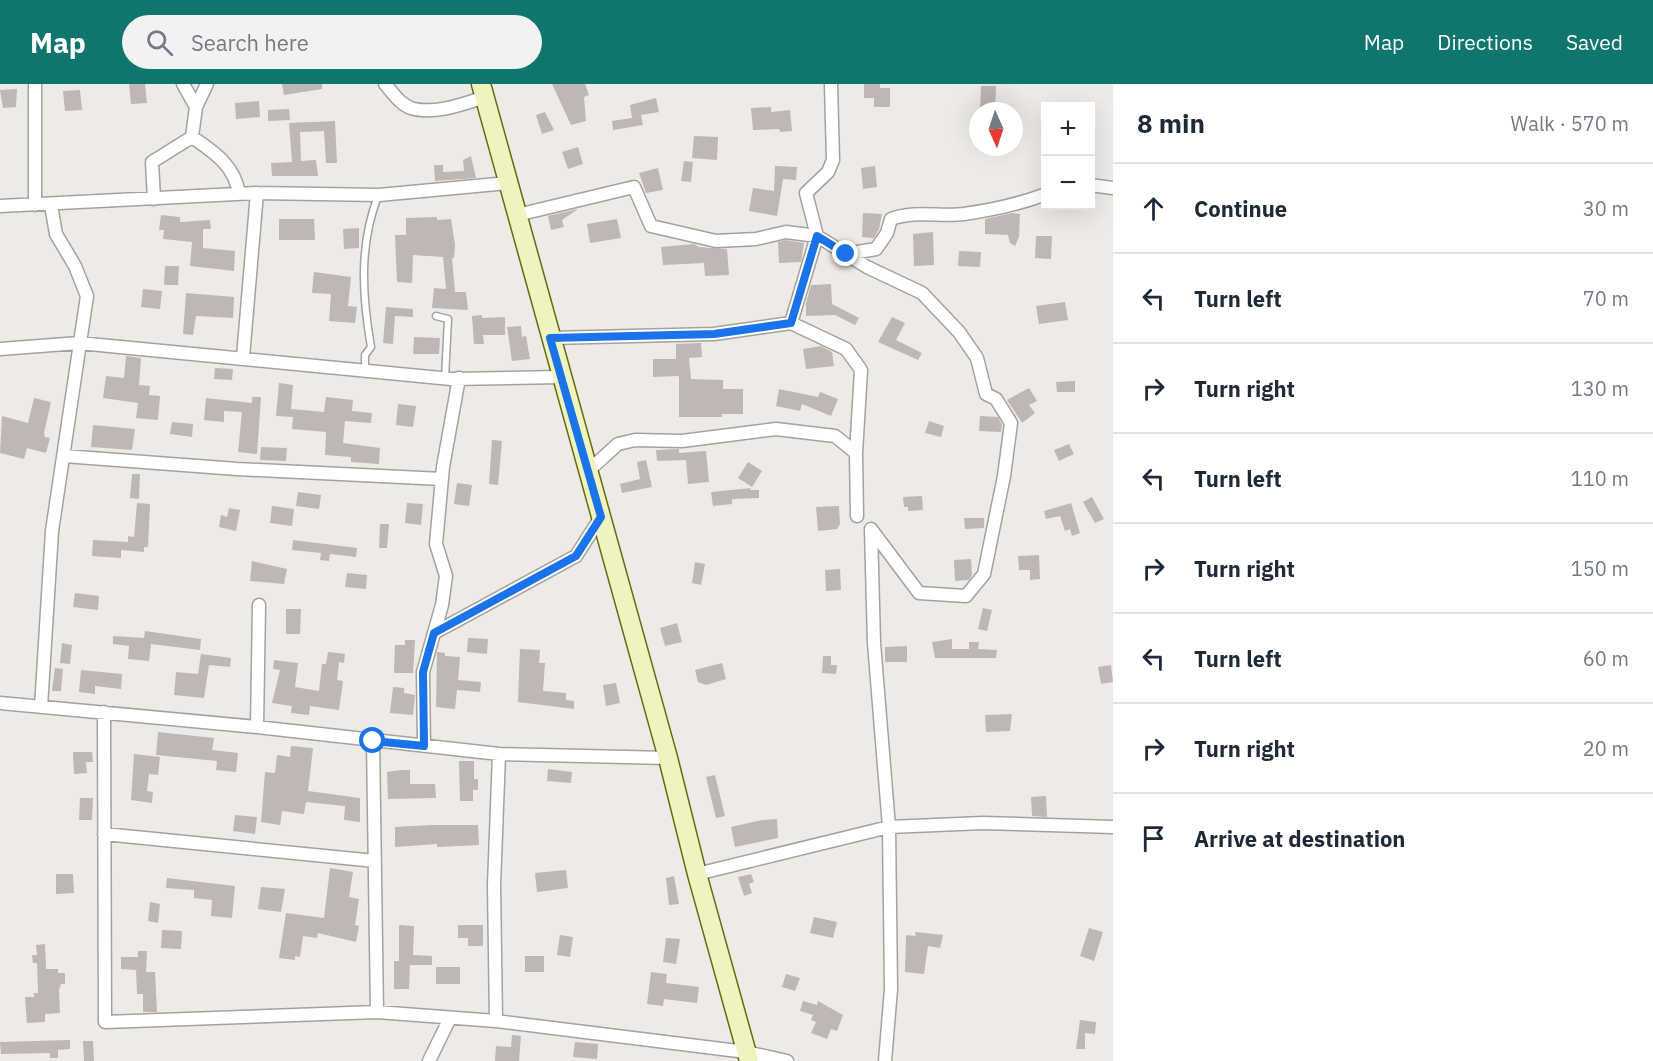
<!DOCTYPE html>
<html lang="en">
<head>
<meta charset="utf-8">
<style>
	body { margin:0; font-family:"IBM Plex Sans",sans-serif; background:#f2f2f3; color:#1f2937 }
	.controls { position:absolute; right:18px; top:18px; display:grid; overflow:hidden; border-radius:0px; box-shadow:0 6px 24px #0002 }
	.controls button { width:54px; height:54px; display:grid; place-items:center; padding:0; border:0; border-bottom:2px solid #e0e1e3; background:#fff; color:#1f2937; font:30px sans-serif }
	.compass { position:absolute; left:969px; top:18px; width:54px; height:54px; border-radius:50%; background:#fff; box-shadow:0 6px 24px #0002; rotate:177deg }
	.stop { position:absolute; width:18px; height:18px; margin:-14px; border:4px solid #1a73e8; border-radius:50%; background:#fff }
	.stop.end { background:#1a73e8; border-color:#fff; box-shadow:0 2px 6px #0008 }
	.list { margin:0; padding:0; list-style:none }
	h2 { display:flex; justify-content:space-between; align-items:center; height:78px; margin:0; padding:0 24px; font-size:26px }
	h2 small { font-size:20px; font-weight:400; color:#747a83 }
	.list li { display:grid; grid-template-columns:39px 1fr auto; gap:18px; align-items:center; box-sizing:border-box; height:90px; padding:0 24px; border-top:2px solid #e0e1e3 }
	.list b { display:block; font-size:22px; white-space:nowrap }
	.list em { font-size:20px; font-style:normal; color:#747a83 }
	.icon { flex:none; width:33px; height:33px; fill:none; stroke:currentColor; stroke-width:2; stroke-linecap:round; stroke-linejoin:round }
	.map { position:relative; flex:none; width:1113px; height:977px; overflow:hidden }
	header { display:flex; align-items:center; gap:36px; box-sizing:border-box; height:84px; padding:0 30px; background:#0f766e; color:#fff }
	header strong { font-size:28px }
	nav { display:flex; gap:33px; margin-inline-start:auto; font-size:21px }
	.search { width:420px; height:54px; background:#f2f2f3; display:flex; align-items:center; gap:15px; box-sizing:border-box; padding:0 21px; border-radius:33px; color:#747a83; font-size:22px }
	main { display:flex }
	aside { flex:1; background:#fff }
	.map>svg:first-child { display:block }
	.building { fill:#beb7b3 }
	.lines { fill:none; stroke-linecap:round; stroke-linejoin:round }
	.service-casing { stroke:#a2a2a2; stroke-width:9 }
	.minor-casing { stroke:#a2a2a2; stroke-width:15 }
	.secondary-casing { stroke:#626b10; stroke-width:21 }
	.service { stroke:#fff; stroke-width:6 }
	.minor { stroke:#fff; stroke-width:12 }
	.secondary { stroke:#f1f3bf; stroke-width:18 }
	.route { stroke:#1a73e8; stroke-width:8 }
</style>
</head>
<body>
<header>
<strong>Map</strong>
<div class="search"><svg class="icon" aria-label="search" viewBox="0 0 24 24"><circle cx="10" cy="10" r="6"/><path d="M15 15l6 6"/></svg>Search here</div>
<nav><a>Map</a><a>Directions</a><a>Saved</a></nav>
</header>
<main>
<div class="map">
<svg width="1113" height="977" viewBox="0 0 1113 977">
	<rect width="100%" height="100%" fill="#eeebe6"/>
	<!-- building -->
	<path class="building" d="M129 0H145L147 19 131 20Z
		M282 0H322V5L284 11Z
		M552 0H585L589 11 584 13 586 37 571 41Z
		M864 0H880V4H890V23H874V14H864Z
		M981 2H996L995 27 980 26Z
		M17 5 16 23 3 24 0 6Z
		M80 6 82 26 65 27 63 7Z
		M656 14 659 28 641 31 643 41 613 46 612 37 632 34 630 21Z
		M259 17 260 33 236 35 235 19Z
		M771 23V28L790 26 792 47 780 48 779 45 753 46 751 24Z
		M289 25 290 36 268 37V26Z
		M545 28 554 46 542 50 536 31Z
		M335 37 337 79H326L324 47 300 48 301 77 316 76 318 92H272L271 79 292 78 289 39Z
		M694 52 718 53 717 76 692 74Z
		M578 63 583 80 568 85 562 68Z
		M471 72 476 94 435 97 434 81H443V88L464 87 463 76Z
		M684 77 693 78 691 98 681 97Z
		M775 82 797 83 796 96 783 95 777 132 749 127 753 104 774 107Z
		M875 82 877 103 863 105 861 84Z
		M658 84 663 106 646 109 639 89Z
		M578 125 562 136 564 143 551 146 548 132Z
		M863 129 882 130 879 145 874 154 862 153Z
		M1012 129 1020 130 1019 153 1015 162 1010 159 1008 151 985 150V135Z
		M161 131 180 133V138L210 136 211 145H203V164L235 167 234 187 190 182 192 158 163 155 164 146H159Z
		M437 133V136L451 135 455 161 454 174H452L455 208H466L468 226 432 224 434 204 446 205 443 173 413 171 412 199 397 198 395 151H406V134Z
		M279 135H314L315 156H279Z
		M617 135 621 154 590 159 587 140Z
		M359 144V164L344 165 343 145Z
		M933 148 934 181 914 182 913 150Z
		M1036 152H1052L1051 175 1035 174Z
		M786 156 804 159 801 178 779 179 778 158Z
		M694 160 699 163 727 165 729 191 705 192 704 179 663 181 661 163Z
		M959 167 981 168 980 183 958 182Z
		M165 182H179L178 201H164Z
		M314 188 351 193 348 222 357 223 355 239 329 237 331 210 312 209Z
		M831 200 832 220 859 234 855 241 835 231 806 232V219L811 201Z
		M143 205 162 207 160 225 141 223Z
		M186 209 234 213 233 234 196 232 193 251 183 250Z
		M1065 218 1068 236 1039 240 1036 222Z
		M386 223 413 225V233L395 232 393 260 383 259Z
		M482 231V234L505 233V251H483L484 260H474L472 232Z
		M892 233 905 239 896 256 922 269 918 276 878 258Z
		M521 242 522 253 526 252 530 275 512 277 507 243Z
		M414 253 440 254 439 270H413Z
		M701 259 702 273 689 274 691 295 723 296V305H743V330H722V333H679V292L653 293V275H676V260Z
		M821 262 832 268 834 282 806 285 803 265Z
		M126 272 141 274 139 301 150 302 149 311 160 312 158 336 136 334 138 319 103 314 106 292 124 294Z
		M215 284 233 285 232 296 214 295Z
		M1075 297V308H1057L1056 298Z
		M279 299 293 301 291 325 324 328 326 313 353 316 352 327 372 329 371 339 345 337 343 359 380 364 379 380 351 378V373L325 371 326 348 292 345 293 333 276 332Z
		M1029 304 1037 317 1029 321 1035 329 1022 339 1007 316Z
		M779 305 818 313 820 308 838 315 831 332 802 320 800 327 776 322Z
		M252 313H261L257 370 238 368 242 328 224 327V338L204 336 206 314 252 319Z
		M34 314 51 318 44 349 45 353 50 354 46 369 27 364 24 375 0 369 2 332 28 339Z
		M398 320 416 322 413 343 396 341Z
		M980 332 998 333 1002 341 1001 348 979 347Z
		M929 337 944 342 941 353 925 349Z
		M172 338 193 340 192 353 170 350Z
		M93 341 135 345 132 366 91 363Z
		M492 356 502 357 498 401 489 400Z
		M1069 360 1074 370 1059 377 1054 366Z
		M261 363 287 364 286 377 260 376Z
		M679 365V369L706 367 709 398 688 400 686 376 657 377 656 366Z
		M646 376 652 403 622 409 620 400 640 395 637 378Z
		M748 378 762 387 752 403 738 394Z
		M132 390H140L139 415 130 414Z
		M457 399 472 401 469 422 454 420Z
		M751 404 750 406H759V414L732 415V420L713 422 711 408Z
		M298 408 321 411 319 425 296 422Z
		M922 412 923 426 908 427V423H904L903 413Z
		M1092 413 1104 435 1095 439 1083 418Z
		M137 419 150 420 148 463H144V468L121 466V474L92 472 93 456 128 458V452L134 453Z
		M407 419 423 420 421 441 405 439Z
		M1071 419 1080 449 1072 452 1070 445 1065 447 1060 432 1046 435 1044 427Z
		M272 422 294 425 292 442 270 439Z
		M839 422 840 440 837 445 818 447 816 423Z
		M229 424 240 426 236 447 219 443 221 431 227 433Z
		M964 434H984V444L965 445Z
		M380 440H389L387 464H379Z
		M293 456 357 464 356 473 330 470 329 477 320 476 321 469 292 466Z
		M1039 471 1040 495 1030 496V486H1019L1018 472Z
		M971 475 972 491 969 496 955 497 954 476Z
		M252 477 287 485 284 500 250 497Z
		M695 478 705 480 701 501 692 499Z
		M840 485 841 506 826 507 825 486Z
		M347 489 367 491 366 505 345 503Z
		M75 509 99 512 98 526 73 523Z
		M983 524 992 526 987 547 978 545Z
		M286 525H301L300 550H286Z
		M677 539 682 558 665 562 660 544Z
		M145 547 201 555 200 566 151 560 149 577 128 575 129 562 113 560V552L144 554Z
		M468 554 488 555 487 570 467 568Z
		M952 555V565H969V558H979L978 565 997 566 996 574H935L932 558Z
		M405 556H415L413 589H394L395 561H405Z
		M62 559 72 561 70 580 60 579Z
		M907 562V578H885V563Z
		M520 565 540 566 539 579H545L543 607 566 609V616L574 617V625L518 618Z
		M328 568 345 570 344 579 339 578 337 596 343 597 339 626 310 622 309 631 291 629 292 622 272 619 280 586 273 585 274 576 298 579 295 603 319 607 322 580H326Z
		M437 568 445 569V572L460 573 458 596 481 598 480 608 457 606 455 625 436 623Z
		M201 570 231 574 230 583 209 581 204 614 174 611 176 588 198 590Z
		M823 572H831V581H837L836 590 822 589Z
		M722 579 726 595 706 601 698 598 695 586Z
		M1111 581 1113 598 1101 600 1098 583Z
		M55 584 63 585 61 607H52Z
		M81 586 122 590 121 605 95 602V610L79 608Z
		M616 599 620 619 606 622 603 601Z
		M393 603 404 604V609L415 611 413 631 390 629Z
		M1012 630 1010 647 986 648 985 631Z
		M158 648 214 654 212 666 238 669 236 688 216 686 217 677 156 671Z
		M291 662 313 664 308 707 360 714V738L344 736 345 722 306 718 304 730 282 727 280 741 261 738 265 688 275 689 277 671 290 673Z
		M73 668H92L93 678H86L87 689 74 690Z
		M134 670 160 673 158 691 149 690 147 707 153 708 152 719 131 716Z
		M459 677H474V695H478V706H473V717H460Z
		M548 685 572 688 571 699 547 697Z
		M401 686H410V700H435L436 714 388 715 387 688Z
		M715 691 725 732 716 734 706 693Z
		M1046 712 1047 733 1032 732 1031 713Z
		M80 714H93L92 736H79Z
		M235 731 257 733 255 750 233 747Z
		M777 735 778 754 735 763 731 743 762 736Z
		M432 741H478L479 761 437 763V760L395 763V743Z
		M330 784 353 788 349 813 359 815 355 841 359 842 356 858 318 849 317 854 303 852 300 873 295 872V876L279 874 286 829 324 834Z
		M566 786 568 804 537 808 535 789Z
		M56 790H73L74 809 56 810Z
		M751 790 754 798 749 800 752 809 744 812 738 793Z
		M674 792 679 820 669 821 666 794Z
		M167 794 235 802 232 834 211 832 212 816 194 814V806L166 804Z
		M261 803 285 805 281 828 258 825Z
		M150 818 160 820 158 839 148 837Z
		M814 833 837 838 833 854 810 849Z
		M399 841 414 842 413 871 432 872V881H410L409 905H394V877H399Z
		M458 841H483V862H468V854H458Z
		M1089 844 1103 848 1094 877 1080 872Z
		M162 846 182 847 181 865 161 864Z
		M915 848 943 851 940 864 928 862 924 890 905 888 906 851 916 852Z
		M560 851 573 853 570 873 557 871Z
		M666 854 680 855 676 880 663 878Z
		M45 860 46 885H58V889H65V900H61L59 906 60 929 45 930V938L27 939 25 913H34V909H38L37 879H33L32 871H37L36 861Z
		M138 867H147L146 888H155L157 928H143V910H137L136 886 121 885V873H138Z
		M525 872H544V888H525Z
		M436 883H460V900H436Z
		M651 888 667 890 666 899 699 903 697 919 664 915 663 922 647 920Z
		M786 890 800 894 795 907 782 903Z
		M803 917 817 921 818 917 843 931 837 947 831 945 827 955 811 949 816 938 811 936 813 931 800 927Z
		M1080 936 1096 938 1095 950 1085 949V965H1076Z
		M512 951 521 952 519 977H495L496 962 511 963Z
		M70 956V965L58 966V974H50V969L1 970 0 958Z
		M83 957H93L94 977H84Z
		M575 958 598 960 597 975 573 973Z"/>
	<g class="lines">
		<!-- service casing -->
		<g class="service-casing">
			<path id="service" d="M436 232 448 235 445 294
				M365 286V271L371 263C362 211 359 161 378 112"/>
		</g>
		<!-- minor casing -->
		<g class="minor-casing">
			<path id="minor" d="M183 0 196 23
				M385 0C393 9 401 22 414 25 437 30 463 20 485 13
				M192 53C214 68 235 82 239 110
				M1090 101 1113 104
				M154 115 152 78 192 53 196 23 207 0
				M35 121V0
				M0 122 257 109 379 111 508 99
				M517 131 634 103 651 142 716 157 756 155 786 148 817 152 867 183 922 209 959 248 977 274 986 310 996 315 1011 339 1004 392 984 490 966 512 919 509 871 445
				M846 170 876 165 887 149 891 135C915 126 939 133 964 130 992 126 1020 120 1046 110
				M791 239 817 152 806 109 828 88 833 76 831 0
				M550 254 714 250 791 239 846 265 861 286 856 369 857 432
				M0 265 79 259 451 295 561 293
				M243 273 257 109
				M64 372 237 385 442 395
				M587 388 618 360 635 356 682 357 776 345 835 352 856 369
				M871 445 874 559 889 743 891 905 885 977
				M434 549 576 472 601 433
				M0 619 257 643 499 670 668 674
				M41 623 52 447 87 212 75 182 56 150 51 121
				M104 628 105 938 377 928 496 937 746 968 787 977
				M257 643 259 521
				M373 657 377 928
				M424 662 423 588 442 521 446 492 436 460 443 383 459 294
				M104 750 375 777
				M697 790 889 743 983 739 1113 743
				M496 937 494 801 499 670
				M429 977 450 934"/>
		</g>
		<!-- secondary casing -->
		<g class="secondary-casing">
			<path id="secondary" d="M481 0 668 674 697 790 749 977"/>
		</g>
		<!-- service -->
		<use href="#service" class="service"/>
		<!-- minor -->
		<use href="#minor" class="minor"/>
		<!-- secondary -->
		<use href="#secondary" class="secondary"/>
	</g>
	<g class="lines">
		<!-- route -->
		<path class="route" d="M373 657 424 662 423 588 434 549 576 472 601 433 550 254 714 250 791 239 817 152 846 170"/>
	</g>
</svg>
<div class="controls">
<button>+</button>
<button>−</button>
</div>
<svg class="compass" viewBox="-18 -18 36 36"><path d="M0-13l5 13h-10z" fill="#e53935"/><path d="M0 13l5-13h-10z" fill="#747a83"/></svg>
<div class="stop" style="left:373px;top:657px"></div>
<div class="stop end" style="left:846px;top:170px"></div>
</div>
<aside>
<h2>8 min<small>Walk · 570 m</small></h2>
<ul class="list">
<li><svg class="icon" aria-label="ahead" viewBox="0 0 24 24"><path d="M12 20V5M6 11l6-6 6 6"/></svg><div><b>Continue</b></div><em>30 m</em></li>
<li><svg class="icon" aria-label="left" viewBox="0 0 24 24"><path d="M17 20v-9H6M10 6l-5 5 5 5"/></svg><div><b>Turn left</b></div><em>70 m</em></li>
<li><svg class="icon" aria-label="right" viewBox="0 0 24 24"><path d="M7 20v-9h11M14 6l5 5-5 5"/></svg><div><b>Turn right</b></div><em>130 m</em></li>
<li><svg class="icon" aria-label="left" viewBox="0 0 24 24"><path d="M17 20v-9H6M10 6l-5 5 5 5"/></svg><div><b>Turn left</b></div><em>110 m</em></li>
<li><svg class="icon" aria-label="right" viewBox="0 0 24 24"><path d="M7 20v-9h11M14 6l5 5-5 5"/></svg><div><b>Turn right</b></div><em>150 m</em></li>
<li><svg class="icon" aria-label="left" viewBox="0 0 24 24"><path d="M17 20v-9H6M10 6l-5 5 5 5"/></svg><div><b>Turn left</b></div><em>60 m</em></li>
<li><svg class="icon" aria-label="right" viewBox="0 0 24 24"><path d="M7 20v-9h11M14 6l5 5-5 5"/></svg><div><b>Turn right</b></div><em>20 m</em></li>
<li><svg class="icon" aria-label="arrive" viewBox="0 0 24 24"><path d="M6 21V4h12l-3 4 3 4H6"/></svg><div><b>Arrive at destination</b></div></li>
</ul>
</aside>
</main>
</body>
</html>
